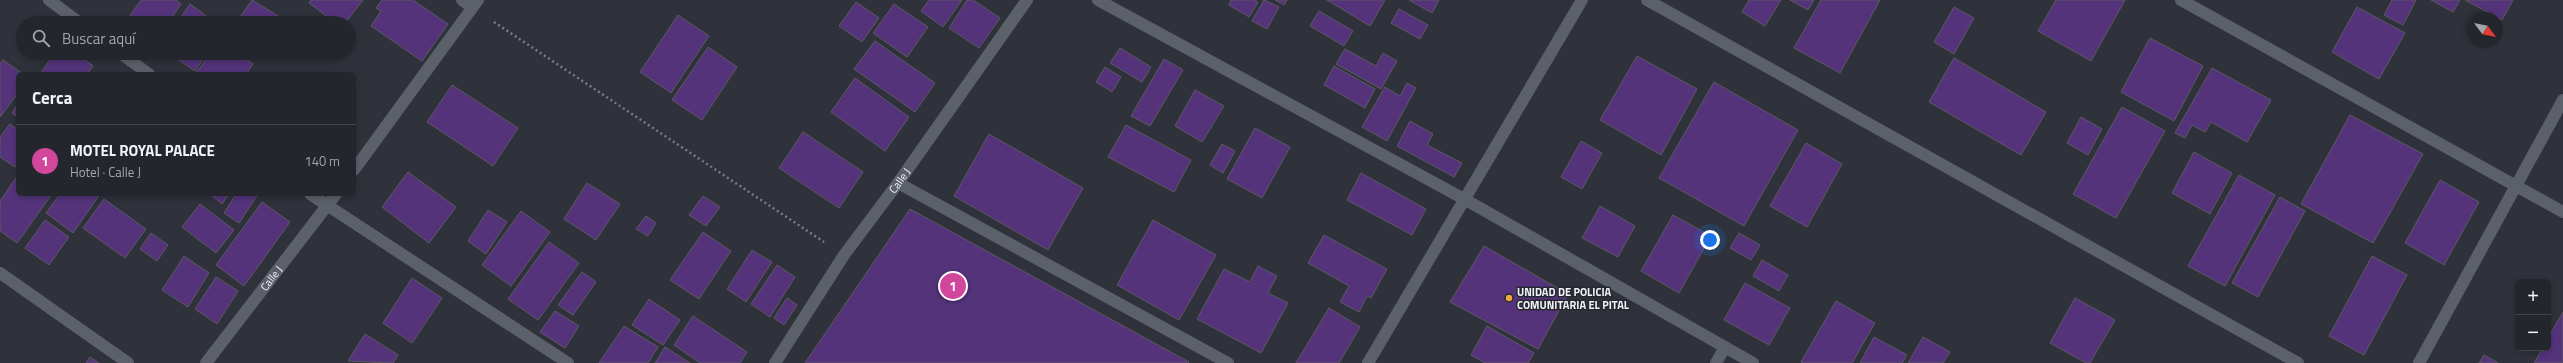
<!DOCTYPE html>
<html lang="es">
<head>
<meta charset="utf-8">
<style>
	body { margin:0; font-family:"Titillium Web",sans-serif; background:#2b2e34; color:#f1f3f6 }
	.controls { position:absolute; right:12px; bottom:12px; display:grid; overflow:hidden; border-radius:6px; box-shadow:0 2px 6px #0003 }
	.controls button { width:36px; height:36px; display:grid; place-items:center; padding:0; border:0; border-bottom:1px solid #404348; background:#23262c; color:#f1f3f6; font:20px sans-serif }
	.compass { position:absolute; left:2467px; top:12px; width:36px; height:36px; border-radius:50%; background:#23262c; box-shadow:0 2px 6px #0003; rotate:122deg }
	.you { position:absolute; left:1710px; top:240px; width:14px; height:14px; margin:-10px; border:3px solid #fff; border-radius:50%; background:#1a73e8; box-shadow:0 0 0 6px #1a73e833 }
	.badge { display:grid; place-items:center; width:26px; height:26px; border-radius:50%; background:#0b8043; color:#fff; font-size:13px; font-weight:700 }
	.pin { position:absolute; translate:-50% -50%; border:2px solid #fff; box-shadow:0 1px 4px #0006 }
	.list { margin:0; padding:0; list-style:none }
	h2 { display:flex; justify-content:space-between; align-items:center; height:52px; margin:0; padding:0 16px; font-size:17px }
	h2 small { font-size:13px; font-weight:400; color:#a3a5a9 }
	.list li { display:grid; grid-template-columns:26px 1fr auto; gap:12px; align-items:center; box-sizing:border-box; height:72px; padding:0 16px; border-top:1px solid #404348 }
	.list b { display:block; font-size:15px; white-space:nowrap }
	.list p { margin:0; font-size:13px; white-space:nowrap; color:#a3a5a9 }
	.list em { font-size:13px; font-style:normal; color:#a3a5a9 }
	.icon { flex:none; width:22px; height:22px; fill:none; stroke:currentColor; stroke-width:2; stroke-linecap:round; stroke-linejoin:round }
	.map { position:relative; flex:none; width:2563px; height:363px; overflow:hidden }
	.search { position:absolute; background:#23262c; box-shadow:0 2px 6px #0003; left:16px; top:16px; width:340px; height:44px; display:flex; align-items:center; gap:10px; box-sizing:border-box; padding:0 14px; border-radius:22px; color:#a3a5a9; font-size:15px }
	.panel { position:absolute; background:#23262c; box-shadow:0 2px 6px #0003; left:16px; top:72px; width:340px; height:124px; border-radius:6px }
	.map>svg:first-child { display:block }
	.building { fill:#54337b; stroke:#5d5963 }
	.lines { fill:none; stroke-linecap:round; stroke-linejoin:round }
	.path { stroke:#797c83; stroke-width:2.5; stroke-dasharray:2 3; stroke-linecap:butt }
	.minor { stroke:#5c6069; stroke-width:12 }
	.poi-dot { fill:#f0a63f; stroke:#252830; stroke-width:1.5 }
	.labels { text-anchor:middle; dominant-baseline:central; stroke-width:3; stroke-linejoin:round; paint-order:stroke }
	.street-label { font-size:11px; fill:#f0f2f8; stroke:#252830 }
	.poi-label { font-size:11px; font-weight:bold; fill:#f0f2f8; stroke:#252830; text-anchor:start }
</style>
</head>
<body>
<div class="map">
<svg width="2563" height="363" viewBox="0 0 2563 363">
	<rect width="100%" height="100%" fill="#2f323a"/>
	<!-- building -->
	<path class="building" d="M141 0H176L181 4 168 23H131L127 20Z
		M252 0 283 19 281 23H236Z
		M311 0H363L345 23H336L309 3Z
		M382 0H413L448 24 422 61 371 26 381 11 376 8Z
		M929 0H962L943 27 921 11Z
		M967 0H973L1000 18 979 48 949 28Z
		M1231 0H1254L1258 2 1249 17 1229 5Z
		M1264 0 1279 7 1267 29 1252 21Z
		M1275 0H1287L1284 5Z
		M1327 0H1385L1370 26Z
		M1409 0H1439L1432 13Z
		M1749 0H1781L1765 26 1742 12Z
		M1790 0H1814L1808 10Z
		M1821 0H1880L1840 73 1794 48Z
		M2056 0H2125L2091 61 2038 31Z
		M2392 0H2416L2403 25 2384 15Z
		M2431 0H2460L2453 12Z
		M2465 0H2513L2502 20Z
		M856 2 879 18 862 42 839 26Z
		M190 4 216 23H177Z
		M894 4 928 27 907 57 873 33Z
		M1954 7 1974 18 1954 54 1934 42Z
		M2357 7 2405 33 2379 79 2332 52Z
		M1399 9 1428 25 1420 39 1391 23Z
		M1319 11 1353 31 1344 46 1310 26Z
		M678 15 709 36 671 93 640 72Z
		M2150 38 2203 66 2174 121 2121 92Z
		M875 41 935 83 915 112 854 69Z
		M708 47 737 67 702 120 672 100Z
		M1120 48 1151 67 1142 82 1110 63Z
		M1345 49 1376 66 1383 53 1397 61 1381 89 1336 64Z
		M55 53H75L93 66 87 74H40Z
		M169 53H207L195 71Z
		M211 53H237L253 64 246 74H195Z
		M248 53H260L256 58Z
		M1637 56 1697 89 1661 155 1600 120Z
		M1954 58 2046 112 2021 155 1929 102Z
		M1164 59 1183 70 1150 126 1131 116Z
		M3 60 23 74H18V93L0 117V64Z
		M1334 66 1375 89 1365 108 1324 85Z
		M1105 67 1121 77 1112 92 1096 82Z
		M2212 68 2271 100 2247 142 2211 122 2205 132 2192 125 2185 138 2175 133Z
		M855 78 909 117 885 151 831 112Z
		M1714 82 1798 130 1744 226 1659 178Z
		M1407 83 1416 88 1387 141 1362 127 1385 87 1400 96Z
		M452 85 518 128 493 166 427 122Z
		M1195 90 1224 106 1202 142 1175 126Z
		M18 104V117L12 113Z
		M2122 107 2165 131 2116 218 2073 194Z
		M2350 115 2423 154 2373 243 2301 204Z
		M2081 117 2102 129 2088 155 2067 143Z
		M1410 121 1433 134 1427 145 1462 163 1454 177 1397 146Z
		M10 124 18 130V163L15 167 0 157V137Z
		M1126 125 1191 160 1174 192 1108 157Z
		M1255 128 1290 147 1262 198 1227 179Z
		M803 132 863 172 839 208 779 168Z
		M989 134 1083 188 1048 250 954 196Z
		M1581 141 1602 153 1582 189 1561 177Z
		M1806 143 1842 164 1807 227 1770 206Z
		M1222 144 1235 151 1223 173 1210 165Z
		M2194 152 2232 173 2210 214 2172 193Z
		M408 172 456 207 429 243 382 207Z
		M1361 173 1426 209 1412 235 1347 200Z
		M18 175V194H52L17 243 0 231V201Z
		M2239 175 2275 195 2225 286 2188 266Z
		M2440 180 2479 202 2444 265 2405 243Z
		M587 183 620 204 596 240 564 219Z
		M60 194H100L73 233 46 213Z
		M210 194H229L222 204Z
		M236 194H258L239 223 224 213Z
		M703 196 720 207 706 226 689 215Z
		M2280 197 2305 211 2258 297 2232 283Z
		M104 199 146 229 125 258 83 228Z
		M262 202 290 222 244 286 216 265Z
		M200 204 234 230 216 253 182 227Z
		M1600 206 1635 226 1618 257 1582 238Z
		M910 209 1189 362 1188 363H805Z
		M488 210 507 222 486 254 468 241Z
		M521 211 550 232 511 286 482 265Z
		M1673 215 1711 236 1679 293 1641 271Z
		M646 216 656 223 648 236 636 229Z
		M45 220 69 237 49 265 25 248Z
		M1153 220 1216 255 1179 320 1117 285Z
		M703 232 731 251 699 299 670 280Z
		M151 233 168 245 157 261 140 249Z
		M1739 233 1760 245 1751 260 1730 248Z
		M1324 235 1387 269 1371 298 1367 296 1359 312 1340 302 1349 286 1308 263Z
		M549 242 579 263 538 320 508 299Z
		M1484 246 1568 294 1538 349 1450 302Z
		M752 250 772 262 746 302 727 289Z
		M184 256 209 273 188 307 162 290Z
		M2372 256 2407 275 2364 355 2329 336Z
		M1762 260 1788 275 1779 291 1753 276Z
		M777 265 795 277 770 317 751 304Z
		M1258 266 1277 276 1268 293 1288 303 1261 353 1197 319 1224 269 1250 282Z
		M582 272 596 282 573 315 558 305Z
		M216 277 238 291 217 324 195 309Z
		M412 278 442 298 412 343 383 323Z
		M1745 283 1790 308 1769 345 1724 320Z
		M787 298 797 305 784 325 774 318Z
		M2075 298 2115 320 2090 363H2086L2050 343Z
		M649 299 680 320 663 345 632 325Z
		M1836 301 1875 323 1852 363H1804L1801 362Z
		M1329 308 1360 327 1339 363H1296Z
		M555 311 579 326 565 348 540 332Z
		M2563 312V363H2534L2543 348H2548V338Z
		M693 316 747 352 740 363H700L674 345Z
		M624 326 658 347 648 363H599Z
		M1487 326 1534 353 1528 363H1485L1471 355Z
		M365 334 398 355 393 363 348 361Z
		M1874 337 1907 355 1902 363H1860Z
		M1923 337 1950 352 1943 363H1908Z
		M665 347 690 363H655Z
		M2484 355 2498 363H2479Z
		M90 357 99 363H86Z"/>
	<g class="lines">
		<!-- path -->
		<path class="path" d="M494 22 824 242"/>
		<!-- minor -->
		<g class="minor">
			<path d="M49 0 80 23"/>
			<path d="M462 0 472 7"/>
			<path d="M1098 0 1466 200 1753 363"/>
			<path d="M1647 0 2298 363"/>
			<path d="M2181 0 2563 212"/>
			<path d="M120 53 149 74"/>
			<path d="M354 170 478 0"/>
			<path d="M898 183 1228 363"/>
			<path d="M310 194 568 363"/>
			<path d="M0 273 128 363"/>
			<path id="s1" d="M206 363 336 194"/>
			<path id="s2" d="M775 363 844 255 898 183 1027 0"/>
			<path d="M1368 363 1582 0"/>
			<path d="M1716 363 1725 347"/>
			<path d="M2419 363 2563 100"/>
		</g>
	</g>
	<!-- markers -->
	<circle class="poi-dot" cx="1509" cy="298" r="4"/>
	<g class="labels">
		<!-- street labels -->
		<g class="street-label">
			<text stroke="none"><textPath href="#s2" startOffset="221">Calle J</textPath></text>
			<text stroke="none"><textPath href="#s1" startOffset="107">Calle J</textPath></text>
		</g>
		<!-- poi labels -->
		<g class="poi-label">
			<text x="1517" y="292">UNIDAD DE POLICIA<tspan x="1517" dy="13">COMUNITARIA EL PITAL</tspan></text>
		</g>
	</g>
</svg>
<div class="controls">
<button>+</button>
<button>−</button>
</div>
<svg class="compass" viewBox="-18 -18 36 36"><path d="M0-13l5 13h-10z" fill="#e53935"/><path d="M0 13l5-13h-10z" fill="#a3a5a9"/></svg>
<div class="you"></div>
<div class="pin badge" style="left:953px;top:286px;background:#d1479c">1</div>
<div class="search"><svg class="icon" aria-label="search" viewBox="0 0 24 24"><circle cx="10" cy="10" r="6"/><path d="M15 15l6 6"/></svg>Buscar aquí</div>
<section class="panel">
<h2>Cerca<small></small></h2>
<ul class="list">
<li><span class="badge" style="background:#d1479c">1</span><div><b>MOTEL ROYAL PALACE</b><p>Hotel · Calle J</p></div><em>140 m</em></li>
</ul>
</section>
</div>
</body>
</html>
